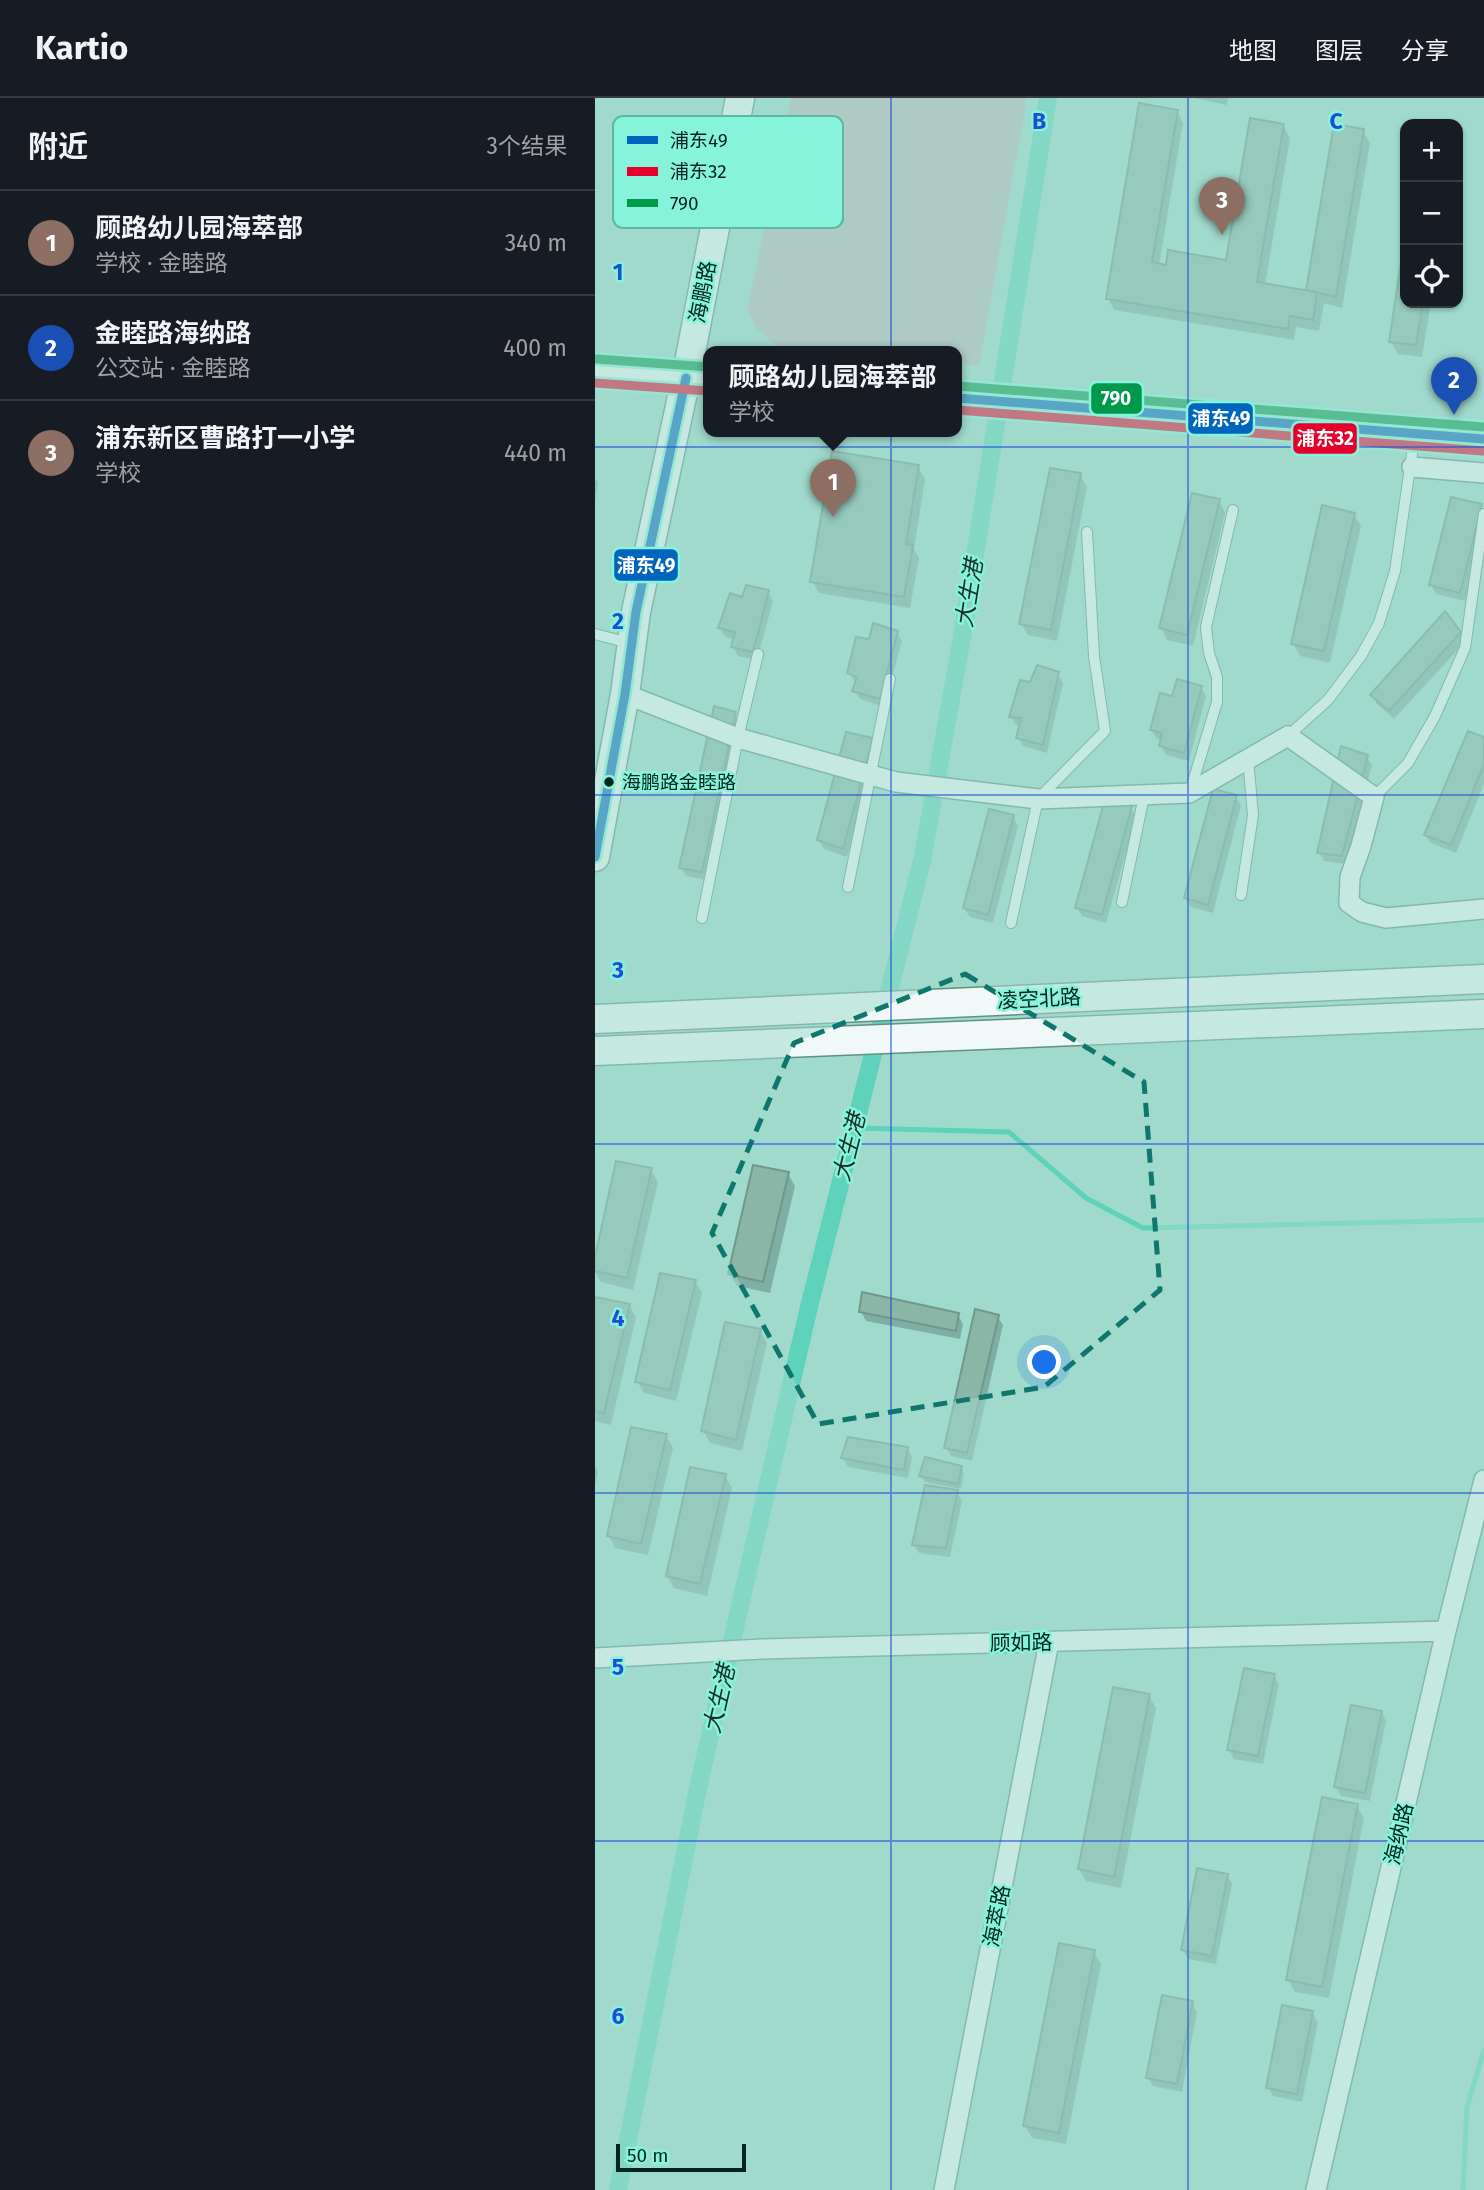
<!DOCTYPE html>
<html lang="zh">
<head>
<meta charset="utf-8">
<style>
	body { margin:0; font-family:"Fira Sans","Noto Sans SC",sans-serif; background:#20242c; color:#f1f3f6 }
	.controls { position:absolute; right:21px; top:21px; display:grid; overflow:hidden; border-radius:14px; box-shadow:0 2px 5px #0004 }
	.controls button { width:63px; height:63px; display:grid; place-items:center; padding:0; border:0; border-bottom:2px solid #363941; background:#171b24; color:#f1f3f6; font:35px sans-serif }
	.scale { position:absolute; left:21px; bottom:18px; width:130px; box-sizing:border-box; padding-left:7px; border:4px solid #02261f; border-top:0; font-size:19px; line-height:24px; white-space:nowrap; color:#02261f; -webkit-text-stroke:5px #87f3da; paint-order:stroke }
	.you { position:absolute; left:450px; top:1265px; width:24px; height:24px; margin:-18px; border:5px solid #fff; border-radius:50%; background:#1a73e8; box-shadow:0 0 0 10px #1a73e833 }
	.badge { display:grid; place-items:center; width:46px; height:46px; border-radius:50%; background:#9eb3b1; color:#fff; font-size:23px; font-weight:700 }
	.pin { position:absolute; translate:-50% -58px; filter:drop-shadow(0 2px 4px #0008) }
	.pin::after { content:''; position:absolute; top:37px; width:24px; height:21px; background:inherit; clip-path:polygon(0 0,100% 0,50% 100%) }
	.popup { position:absolute; left:108px; top:248px; width:259px; height:91px; box-sizing:border-box; display:grid; place-content:center; border-radius:14px; background:#171b24; filter:drop-shadow(0 2px 5px #0005); font-size:23px; white-space:nowrap; color:#9ea1a6 }
	.popup b { font-size:26px; color:#f1f3f6 }
	.popup::after { content:''; position:absolute; left:50%; top:100%; margin-left:-14px; border:14px solid transparent; border-top-color:#171b24 }
	.list { margin:0; padding:0; list-style:none }
	h2 { display:flex; justify-content:space-between; align-items:center; height:91px; margin:0; padding:0 28px; font-size:30px }
	h2 small { font-size:23px; font-weight:400; color:#9ea1a6 }
	.list li { display:grid; grid-template-columns:46px 1fr auto; gap:21px; align-items:center; box-sizing:border-box; height:105px; padding:0 28px; border-top:2px solid #363941 }
	.list b { display:block; font-size:26px; white-space:nowrap }
	.list p { margin:0; font-size:23px; white-space:nowrap; color:#9ea1a6 }
	.list em { font-size:23px; font-style:normal; color:#9ea1a6 }
	.icon { flex:none; width:38px; height:38px; fill:none; stroke:currentColor; stroke-width:2; stroke-linecap:round; stroke-linejoin:round }
	.map { position:relative; flex:none; width:889px; height:2092px; overflow:hidden }
	header { display:flex; align-items:center; gap:42px; box-sizing:border-box; height:98px; padding:0 35px; background:#171b24; border-bottom:2px solid #363941 }
	header strong { font-size:33px }
	nav { display:flex; gap:38px; margin-inline-start:auto; font-size:24px }
	main { display:flex }
	aside { flex:1; background:#171b24 }
	.map>svg:first-child { display:block }
	.green { fill:#beb5bb }
	.shadow { fill:#0003 }
	.lines { fill:none; stroke-linecap:round; stroke-linejoin:round }
	.stream { stroke:#5ed2ba; stroke-width:5 }
	.canal { stroke:#5ed2ba; stroke-width:18 }
	.building { fill:#8bb5a6; stroke:#6f998b; stroke-width:2 }
	.lane-casing { stroke:#628f86; stroke-width:12 }
	.street-casing { stroke:#628f86; stroke-width:22 }
	.secondary-casing { stroke:#628f86; stroke-width:31 }
	.lane { stroke:#f1f9f8; stroke-width:10 }
	.street { stroke:#f1f9f8; stroke-width:19 }
	.secondary { stroke:#f1f9f8; stroke-width:28 }
	.bus-1-casing { stroke:#87f3da; stroke-width:14 }
	.bus-2-casing { stroke:#87f3da; stroke-width:14 }
	.bus-3-casing { stroke:#87f3da; stroke-width:14 }
	.bus-1 { stroke:#0065bd; stroke-width:9 }
	.bus-2 { stroke:#e4002b; stroke-width:9 }
	.bus-3 { stroke:#00994c; stroke-width:9 }
	.marked { fill:none; stroke:#0f766e; stroke-width:5; stroke-dasharray:14 9; stroke-linejoin:round }
	.grid { fill:none; stroke:#1d4ed8; stroke-width:2; stroke-opacity:0.55 }
	.bus-dot { fill:#02261f; stroke:#87f3da; stroke-width:2.5 }
	.labels { text-anchor:middle; dominant-baseline:central; stroke-width:5; stroke-linejoin:round; paint-order:stroke }
	.bus-label { font-size:19px; fill:#02261f; stroke:#87f3da; text-anchor:start }
	.street-label { font-size:21px; fill:#02261f; stroke:#87f3da }
	.water-label { font-size:23px; font-style:italic; fill:#182f29; stroke:#87f3da }
	.key { fill:#87f3da; stroke:#5fb6a2; stroke-width:2 }
	.key-label { font-size:19px; fill:#02261f }
	.grid-label { font-size:23px; text-anchor:middle; font-weight:bold; fill:#1d4ed8; stroke:#87f3da; stroke-width:5; stroke-linejoin:round; paint-order:stroke }
	.line-badge { stroke:#87f3da; stroke-width:2.5 }
	.badge-label { font-size:19px; text-anchor:middle; font-weight:bold; fill:#fff }
</style>
</head>
<body>
<header>
<strong>Kartio</strong>
<nav><a>地图</a><a>图层</a><a>分享</a></nav>
</header>
<main>
<aside>
<h2>附近<small>3个结果</small></h2>
<ul class="list">
<li><span class="badge" style="background:#8d6e63">1</span><div><b>顾路幼儿园海萃部</b><p>学校 · 金睦路</p></div><em>340 m</em></li>
<li><span class="badge" style="background:#1a4fb4">2</span><div><b>金睦路海纳路</b><p>公交站 · 金睦路</p></div><em>400 m</em></li>
<li><span class="badge" style="background:#8d6e63">3</span><div><b>浦东新区曹路打一小学</b><p>学校</p></div><em>440 m</em></li>
</ul>
</aside>
<div class="map">
<svg width="889" height="2092" viewBox="0 0 889 2092">
	<rect width="100%" height="100%" fill="#a0dacd"/>
	<!-- green -->
	<path class="green" d="M196 0H432L384 268 362 265V253H233L182 248 164 233 152 213Z"/>
	<!-- shadow -->
	<path class="shadow" d="M599 0H633L632 7Z
		M582 13 588 25 564 167 572 169 632 164 688 28 695 40 670 187 713 194 741 28 768 33 775 45 747 210 729 205 724 233 701 229 699 242 519 212 513 200Z
		M863 70 866 75 863 94Z
		M810 150V205H836L827 259 803 256 796 244Z
		M323 369 330 381 319 451 324 460 315 510 224 495 217 483Z
		M485 377 492 389 462 543 433 537 426 525Z
		M0 381 3 385 0 403Z
		M624 403 630 415 598 548 572 542 566 529Z
		M886 408 889 412V426L870 503 841 496 836 487Z
		M759 416 766 428 735 565 705 558 698 546Z
		M173 494 178 503 162 562 143 558 138 549 140 541 130 539 125 530Z
		M302 535 307 543 289 609 265 601 259 592 262 584 259 583 254 574 275 543Z
		M865 535 870 544 799 621 782 606 777 597Z
		M463 576 468 585 452 655 428 648 423 640 426 628 421 627 416 619 436 586Z
		M606 589 611 598 594 663 571 657 566 648 567 642 562 641 557 632 578 600Z
		M139 615 144 624 112 782 91 778 86 769Z
		M889 640V686L861 755 836 745 831 737Z
		M277 642 282 651 252 759 229 751 224 742Z
		M771 658 777 667 752 766 729 763 724 754Z
		M641 699 646 707 618 815 596 809 591 800Z
		M536 710 541 719 511 825 487 818 482 809Z
		M418 719 423 728 398 825 375 819 369 810Z
		M56 1072 63 1084 38 1192 6 1184 0 1174V1167Z
		M193 1076 200 1088 175 1195 142 1188 135 1176Z
		M100 1183 107 1195 81 1303 49 1295 42 1283Z
		M0 1201 34 1207 41 1219 16 1327 0 1323Z
		M266 1214 363 1217 368 1226 365 1241 271 1223Z
		M402 1218 408 1227 377 1363 356 1358 351 1349Z
		M165 1233 172 1245 147 1353 115 1345 108 1333Z
		M71 1338 78 1350 53 1457 20 1450 14 1438Z
		M312 1350 317 1359 313 1380 253 1369 248 1360Z
		M0 1368 3 1373 0 1388Z
		M366 1370 369 1375 366 1391 330 1384 326 1378Z
		M130 1378 137 1390 112 1498 79 1490 72 1478Z
		M362 1394 367 1403 355 1459 324 1455 319 1447Z
		M679 1577 684 1586 668 1666 639 1661 634 1652Z
		M554 1598 561 1610 526 1790 491 1783 484 1771Z
		M786 1614 791 1623 775 1703 746 1698 741 1689Z
		M762 1708 769 1720 734 1900 700 1894 693 1882Z
		M632 1777 637 1786 621 1866 593 1861 588 1852Z
		M499 1854 506 1866 471 2046 437 2040 430 2028Z
		M597 1905 602 1914 587 1994 558 1988 553 1979Z
		M717 1915 723 1924 707 2004 678 1998 673 1989Z"/>
	<g class="lines">
		<!-- stream -->
		<path class="stream" d="M260 1030 414 1034 491 1100 548 1130 889 1122
			M868 2092 872 2009 889 1952"/>
		<!-- canal -->
		<path class="canal" d="M23 2092 103 1690 213 1213 327 763 366 545 453 0"/>
	</g>
	<!-- building -->
	<path class="building" d="M544 5 583 12 557 164 571 167 573 152 631 162 655 20 689 26 662 184 722 194 718 222 695 218 693 231 511 201Z
		M739 26 769 31 741 199 711 192Z
		M810 138V205H828L821 247 794 244Z
		M237 353 324 367 311 446 318 447 309 499 215 484Z
		M455 370 486 375 456 532 424 526Z
		M597 395 625 401 592 537 564 530Z
		M856 399 887 406 865 495 834 487Z
		M727 407 760 415 729 553 696 546Z
		M151 487 174 492 158 554 136 549 140 534 123 530 135 495 147 499Z
		M850 513 866 534 794 613 775 597Z
		M278 525 303 533 285 601 257 593 262 579 252 575 261 539 274 541Z
		M442 567 464 574 448 647 421 640 426 620 414 619 425 582 435 584Z
		M582 581 607 588 589 655 564 648 567 635 555 632 565 595 577 598Z
		M119 608 141 614 107 774 84 770Z
		M873 633 889 639V666L856 747 829 737Z
		M251 634 278 640 248 751 222 742Z
		M746 648 773 657 747 758 722 755Z
		M618 691 642 697 613 807 589 800Z
		M510 701 537 708 507 817 480 810Z
		M394 711 419 717 393 817 368 810Z
		M21 1063 57 1070 32 1180 0 1173V1159Z
		M158 1067 194 1074 168 1184 133 1176Z
		M65 1175 101 1182 75 1292 40 1284Z
		M267 1194 364 1215 361 1233 264 1214Z
		M0 1199 35 1206 9 1315 0 1313Z
		M380 1211 404 1217 372 1355 349 1350Z
		M130 1224 166 1231 141 1342 106 1333Z
		M36 1329 72 1336 46 1446 12 1438Z
		M253 1339 313 1349 309 1372 246 1360Z
		M330 1359 367 1368 363 1386 324 1378Z
		M95 1369 131 1376 105 1486 71 1478Z
		M330 1387 363 1392 351 1450 317 1447Z
		M649 1570 680 1576 663 1658 632 1652Z
		M518 1589 555 1596 519 1779 483 1771Z
		M756 1607 787 1613 770 1695 739 1689Z
		M727 1699 763 1706 727 1889 691 1882Z
		M602 1770 633 1776 617 1858 586 1852Z
		M464 1845 500 1852 464 2035 428 2028Z
		M567 1897 598 1903 582 1986 551 1980Z
		M687 1907 718 1913 702 1996 671 1990Z"/>
	<g class="lines">
		<!-- lane casing -->
		<g class="lane-casing">
			<path id="lane" d="M0 536 34 545
				M693 638 733 602 766 558 784 525 800 473 820 335
				M595 694 622 604V579L614 555 611 529 638 412
				M779 699 813 665 840 618 870 550 889 416
				M253 789 295 581
				M646 797 658 717 653 661
				M527 804 549 698
				M107 820 143 640 163 556
				M416 825 443 701 510 633 499 558 492 434"/>
		</g>
		<!-- street casing -->
		<g class="street-casing">
			<path id="street" d="M0 273 114 281
				M362 300 728 327 889 341
				M817 369 889 375
				M30 596 143 640 301 684 443 701 594 695 693 638 779 699 766 748 755 779 754 805 767 814 791 820 889 811
				M0 1560 167 1551 851 1533
				M349 2092 454 1544
				M721 2092 851 1533 889 1382"/>
		</g>
		<!-- secondary casing -->
		<g class="secondary-casing">
			<path id="secondary" d="M0 759 30 596 41 514 91 280 145 0
				M0 921 889 881
				M0 953 889 916"/>
		</g>
		<!-- lane -->
		<use href="#lane" class="lane"/>
		<!-- street -->
		<use href="#street" class="street"/>
		<!-- secondary -->
		<use href="#secondary" class="secondary"/>
		<!-- bus-1 casing -->
		<g class="bus-1-casing">
			<path id="bus-1" d="M362 300 889 341
				M0 759 30 596 41 514 91 280"/>
		</g>
		<!-- bus-2 casing -->
		<g class="bus-2-casing">
			<path id="bus-2" d="M0 285 113 293
				M362 312 888 353"/>
		</g>
		<!-- bus-3 casing -->
		<g class="bus-3-casing">
			<path id="bus-3" d="M1 261 114 269
				M363 288 889 329"/>
		</g>
		<!-- bus-1 -->
		<use href="#bus-1" class="bus-1"/>
		<!-- bus-2 -->
		<use href="#bus-2" class="bus-2"/>
		<!-- bus-3 -->
		<use href="#bus-3" class="bus-3"/>
	</g>
	<!-- marked area -->
	<path d="M0 0H889V2092H0ZM370 876 549 984 565 1192 449 1289 223 1326 117 1135 199 945Z" fill="#a0dacd" fill-opacity=".55" fill-rule="evenodd"/>
	<path class="marked" d="M370 876 549 984 565 1192 449 1289 223 1326 117 1135 199 945Z"/>
	<!-- grid -->
	<path class="grid" d="M296 0V2092M593 0V2092M0 349H889M0 697H889M0 1046H889M0 1395H889M0 1743H889"/>
	<!-- markers -->
	<circle class="bus-dot" cx="14" cy="684" r="6"/>
	<g class="labels">
		<!-- bus labels -->
		<g class="bus-label">
			<text x="27" y="684">海鹏路金睦路</text>
		</g>
		<!-- street labels -->
		<g class="street-label">
			<text transform="translate(108 194) rotate(-79)">海鹏路</text>
			<text transform="translate(444 901) rotate(-3)">凌空北路</text>
			<text transform="translate(426 1545) rotate(-1)">顾如路</text>
			<text transform="translate(804 1736) rotate(-77)">海纳路</text>
			<text transform="translate(402 1818) rotate(-79)">海萃路</text>
		</g>
		<!-- water labels -->
		<g class="water-label">
			<text transform="translate(374 495) rotate(-81)">大生港</text>
			<text transform="translate(254 1049) rotate(-76)">大生港</text>
			<text transform="translate(124 1601) rotate(-77)">大生港</text>
		</g>
	</g>
	<!-- legend -->
	<rect x="18" y="18" width="230" height="112" rx="10" class="key"/>
	<rect x="32" y="38" width="31" height="8" fill="#0065bd"/>
	<rect x="32" y="69" width="31" height="9" fill="#e4002b"/>
	<rect x="32" y="101" width="31" height="8" fill="#00994c"/>
	<g class="key-label">
		<text x="75" y="49">浦东49</text>
		<text x="75" y="80">浦东32</text>
		<text x="75" y="112">790</text>
	</g>
	<g class="grid-label">
		<text x="444" y="31">B</text>
		<text x="741" y="31">C</text>
		<text x="23" y="182">1</text>
		<text x="23" y="531">2</text>
		<text x="23" y="880">3</text>
		<text x="23" y="1228">4</text>
		<text x="23" y="1577">5</text>
		<text x="23" y="1926">6</text>
	</g>
	<g class="line-badge">
		<rect x="495" y="284" width="53" height="33" rx="7" fill="#00994c"/>
		<rect x="592" y="304" width="67" height="33" rx="7" fill="#0065bd"/>
		<rect x="697" y="324" width="66" height="33" rx="7" fill="#e4002b"/>
		<rect x="18" y="450" width="66" height="34" rx="7" fill="#0065bd"/>
	</g>
	<g class="badge-label">
		<text x="521" y="307">790</text>
		<text x="626" y="327">浦东49</text>
		<text x="730" y="347">浦东32</text>
		<text x="51" y="474">浦东49</text>
	</g>
</svg>
<div class="controls">
<button>+</button>
<button>−</button>
<button><svg class="icon" aria-label="locate" viewBox="0 0 24 24"><circle cx="12" cy="12" r="6"/><path d="M12 2v4M12 18v4M2 12h4M18 12h4"/></svg></button>
</div>
<div class="scale">50 m</div>
<div class="you"></div>
<div class="pin badge" style="left:238px;top:419px;background:#8d6e63">1</div>
<div class="popup"><b>顾路幼儿园海萃部</b>学校</div>
<div class="pin badge" style="left:859px;top:317px;background:#1a4fb4">2</div>
<div class="pin badge" style="left:627px;top:137px;background:#8d6e63">3</div>
</div>
</main>
</body>
</html>
